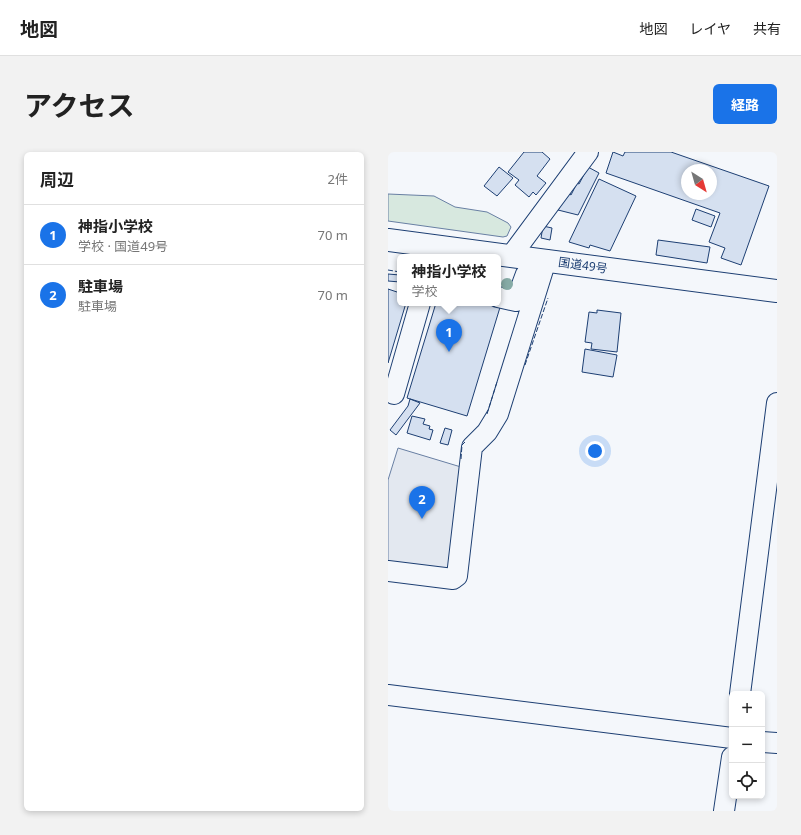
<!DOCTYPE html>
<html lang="ja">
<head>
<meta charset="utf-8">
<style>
	body { margin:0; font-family:"Noto Sans","Noto Sans JP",sans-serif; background:#f2f2f2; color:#222 }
	.controls { position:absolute; right:12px; bottom:12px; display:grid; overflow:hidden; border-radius:6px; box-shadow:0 2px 6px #0003 }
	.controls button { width:36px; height:36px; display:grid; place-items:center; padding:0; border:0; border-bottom:1px solid #e0e0e0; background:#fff; color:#222; font:20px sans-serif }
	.compass { position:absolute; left:293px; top:12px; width:36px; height:36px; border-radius:50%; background:#fff; box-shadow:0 2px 6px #0003; rotate:143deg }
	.you { position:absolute; left:207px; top:299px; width:14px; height:14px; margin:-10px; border:3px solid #fff; border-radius:50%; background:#1a73e8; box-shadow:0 0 0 6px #1a73e833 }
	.badge { display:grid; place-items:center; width:26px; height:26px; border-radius:50%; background:#1a73e8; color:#fff; font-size:13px; font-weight:700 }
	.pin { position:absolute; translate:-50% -33px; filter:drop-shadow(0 1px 2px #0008) }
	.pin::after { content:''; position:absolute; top:21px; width:14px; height:12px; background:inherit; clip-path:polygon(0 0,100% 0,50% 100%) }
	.popup { position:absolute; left:9px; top:102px; width:104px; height:52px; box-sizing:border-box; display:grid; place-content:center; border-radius:6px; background:#fff; filter:drop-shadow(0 1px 3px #0005); font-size:13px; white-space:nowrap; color:#767676 }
	.popup b { font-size:15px; color:#222 }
	.popup::after { content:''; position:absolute; left:50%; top:100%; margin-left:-8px; border:8px solid transparent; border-top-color:#fff }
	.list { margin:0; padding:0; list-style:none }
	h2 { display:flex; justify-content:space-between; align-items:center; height:52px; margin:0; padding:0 16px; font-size:17px }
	h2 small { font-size:13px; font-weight:400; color:#767676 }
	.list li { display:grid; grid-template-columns:26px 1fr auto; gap:12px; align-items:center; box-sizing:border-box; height:60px; padding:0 16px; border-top:1px solid #e0e0e0 }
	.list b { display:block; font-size:15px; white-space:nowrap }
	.list p { margin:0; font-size:13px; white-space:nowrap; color:#767676 }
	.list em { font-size:13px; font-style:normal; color:#767676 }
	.icon { flex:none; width:22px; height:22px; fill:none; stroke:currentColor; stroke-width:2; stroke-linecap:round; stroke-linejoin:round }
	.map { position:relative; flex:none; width:389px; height:659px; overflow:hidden; border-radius:6px }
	header { display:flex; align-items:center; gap:24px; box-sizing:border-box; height:56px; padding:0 20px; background:#fff; border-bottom:1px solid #e0e0e0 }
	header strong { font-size:19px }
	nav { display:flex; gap:22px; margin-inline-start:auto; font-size:14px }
	.intro { display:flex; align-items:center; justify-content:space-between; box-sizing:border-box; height:96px; padding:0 24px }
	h1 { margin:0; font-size:28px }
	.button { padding:10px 18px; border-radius:6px; background:#1a73e8; color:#fff; font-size:14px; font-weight:700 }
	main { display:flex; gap:24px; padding:0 24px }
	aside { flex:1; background:#fff; border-radius:6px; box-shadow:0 2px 6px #0003 }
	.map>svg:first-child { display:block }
	.green { fill:#d7e8df; stroke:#687fa3 }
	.parking { fill:#e3e8f0; stroke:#687fa3 }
	.building { fill:#d5e0f0; stroke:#1d3f73; fill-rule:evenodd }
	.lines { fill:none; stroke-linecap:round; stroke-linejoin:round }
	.minor-casing { stroke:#1d3f73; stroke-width:22 }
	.highway-casing { stroke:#1d3f73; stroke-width:24 }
	.minor { stroke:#f4f7fb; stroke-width:20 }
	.highway { stroke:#f4f7fb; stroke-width:22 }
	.fence { stroke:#1d3f73; stroke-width:1; stroke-dasharray:5 2; stroke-linecap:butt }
	.tree { fill:#86aba6 }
	.labels { text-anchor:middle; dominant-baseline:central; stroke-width:3; stroke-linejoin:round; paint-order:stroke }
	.street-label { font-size:12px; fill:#1d3f73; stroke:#f4f7fb }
</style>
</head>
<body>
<header>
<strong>地図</strong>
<nav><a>地図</a><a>レイヤ</a><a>共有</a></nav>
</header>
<div class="intro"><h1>アクセス</h1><a class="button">経路</a></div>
<main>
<aside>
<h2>周辺<small>2件</small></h2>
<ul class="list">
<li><span class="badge">1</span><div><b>神指小学校</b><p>学校 · 国道49号</p></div><em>70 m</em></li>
<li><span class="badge">2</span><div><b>駐車場</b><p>駐車場</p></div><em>70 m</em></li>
</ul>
</aside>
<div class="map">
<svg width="389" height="659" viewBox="0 0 389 659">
	<rect width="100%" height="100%" fill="#f4f7fb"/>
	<!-- green -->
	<path class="green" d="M0 42 46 44 67 55 99 60 120 71 123 75 119 84 115 85 0 69Z"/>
	<!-- parking -->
	<path class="parking" d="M10 296 73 315 60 420 0 416V328Z"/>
	<!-- building -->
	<path class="building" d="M136 0H154L162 7 149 24 158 31 148 43 145 40 141 45 127 33 131 28 120 20Z
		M225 0 235 4 237 0H283L381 34 353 113 333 106 337 96 321 90 332 61 218 21ZM299 18H323V42H299Z
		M111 15 125 26 109 44 96 34Z
		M200 15 211 21 190 63 170 58 180 41 183 43 189 31 191 32Z
		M211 27 248 44 222 99 202 93 201 96 181 90Z
		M308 57 327 64 323 75 304 68Z
		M155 74 164 76 162 88 153 86Z
		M270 88 322 95 319 111 268 103Z
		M0 122 12 123V130L0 129Z
		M0 137 12 141V151H18L0 211Z
		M48 151 113 152 79 264 19 246Z
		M209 158 233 161 229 200 203 197 204 191 197 190 201 160 209 161Z
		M197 197 229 203 225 225 194 220Z
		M22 247 32 251 8 283 2 278 20 254Z
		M24 264 37 267 35 272 42 274 41 277 45 278 42 288 19 281Z
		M57 276 64 278 60 293 52 291Z"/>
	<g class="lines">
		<!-- minor casing -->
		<g class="minor-casing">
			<path id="minor" d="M123 104 200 0
				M110 145 128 149 138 122
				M6 242 32 151
				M0 419 65 427 69 424 84 295 99 280 110 262 158 108
				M352 542 389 251
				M0 543 344 586
				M374 590 389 591
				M336 659 344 605"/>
		</g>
		<!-- highway casing -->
		<g class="highway-casing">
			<path id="highway" d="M0 88 389 139"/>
		</g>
		<!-- minor -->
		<use href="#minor" class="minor"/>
		<!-- highway -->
		<use href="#highway" class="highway"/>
		<!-- fence -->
		<path class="fence" d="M0 118 12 120
			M137 213 160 146
			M99 262 109 230
			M73 307 74 293 77 290"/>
	</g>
	<!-- trees -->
	<circle class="tree" cx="119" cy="132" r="6"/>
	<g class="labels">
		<!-- street labels -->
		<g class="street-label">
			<text transform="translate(195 113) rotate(8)">国道49号</text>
		</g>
	</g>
</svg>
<div class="controls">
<button>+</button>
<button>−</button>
<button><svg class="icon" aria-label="locate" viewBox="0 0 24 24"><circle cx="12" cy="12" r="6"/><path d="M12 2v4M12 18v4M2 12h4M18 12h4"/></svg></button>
</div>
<svg class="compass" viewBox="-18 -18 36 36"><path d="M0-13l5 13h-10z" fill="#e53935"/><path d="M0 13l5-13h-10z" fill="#767676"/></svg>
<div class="you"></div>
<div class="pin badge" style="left:61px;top:200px">1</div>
<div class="popup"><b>神指小学校</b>学校</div>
<div class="pin badge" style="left:34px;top:367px">2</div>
</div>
</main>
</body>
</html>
